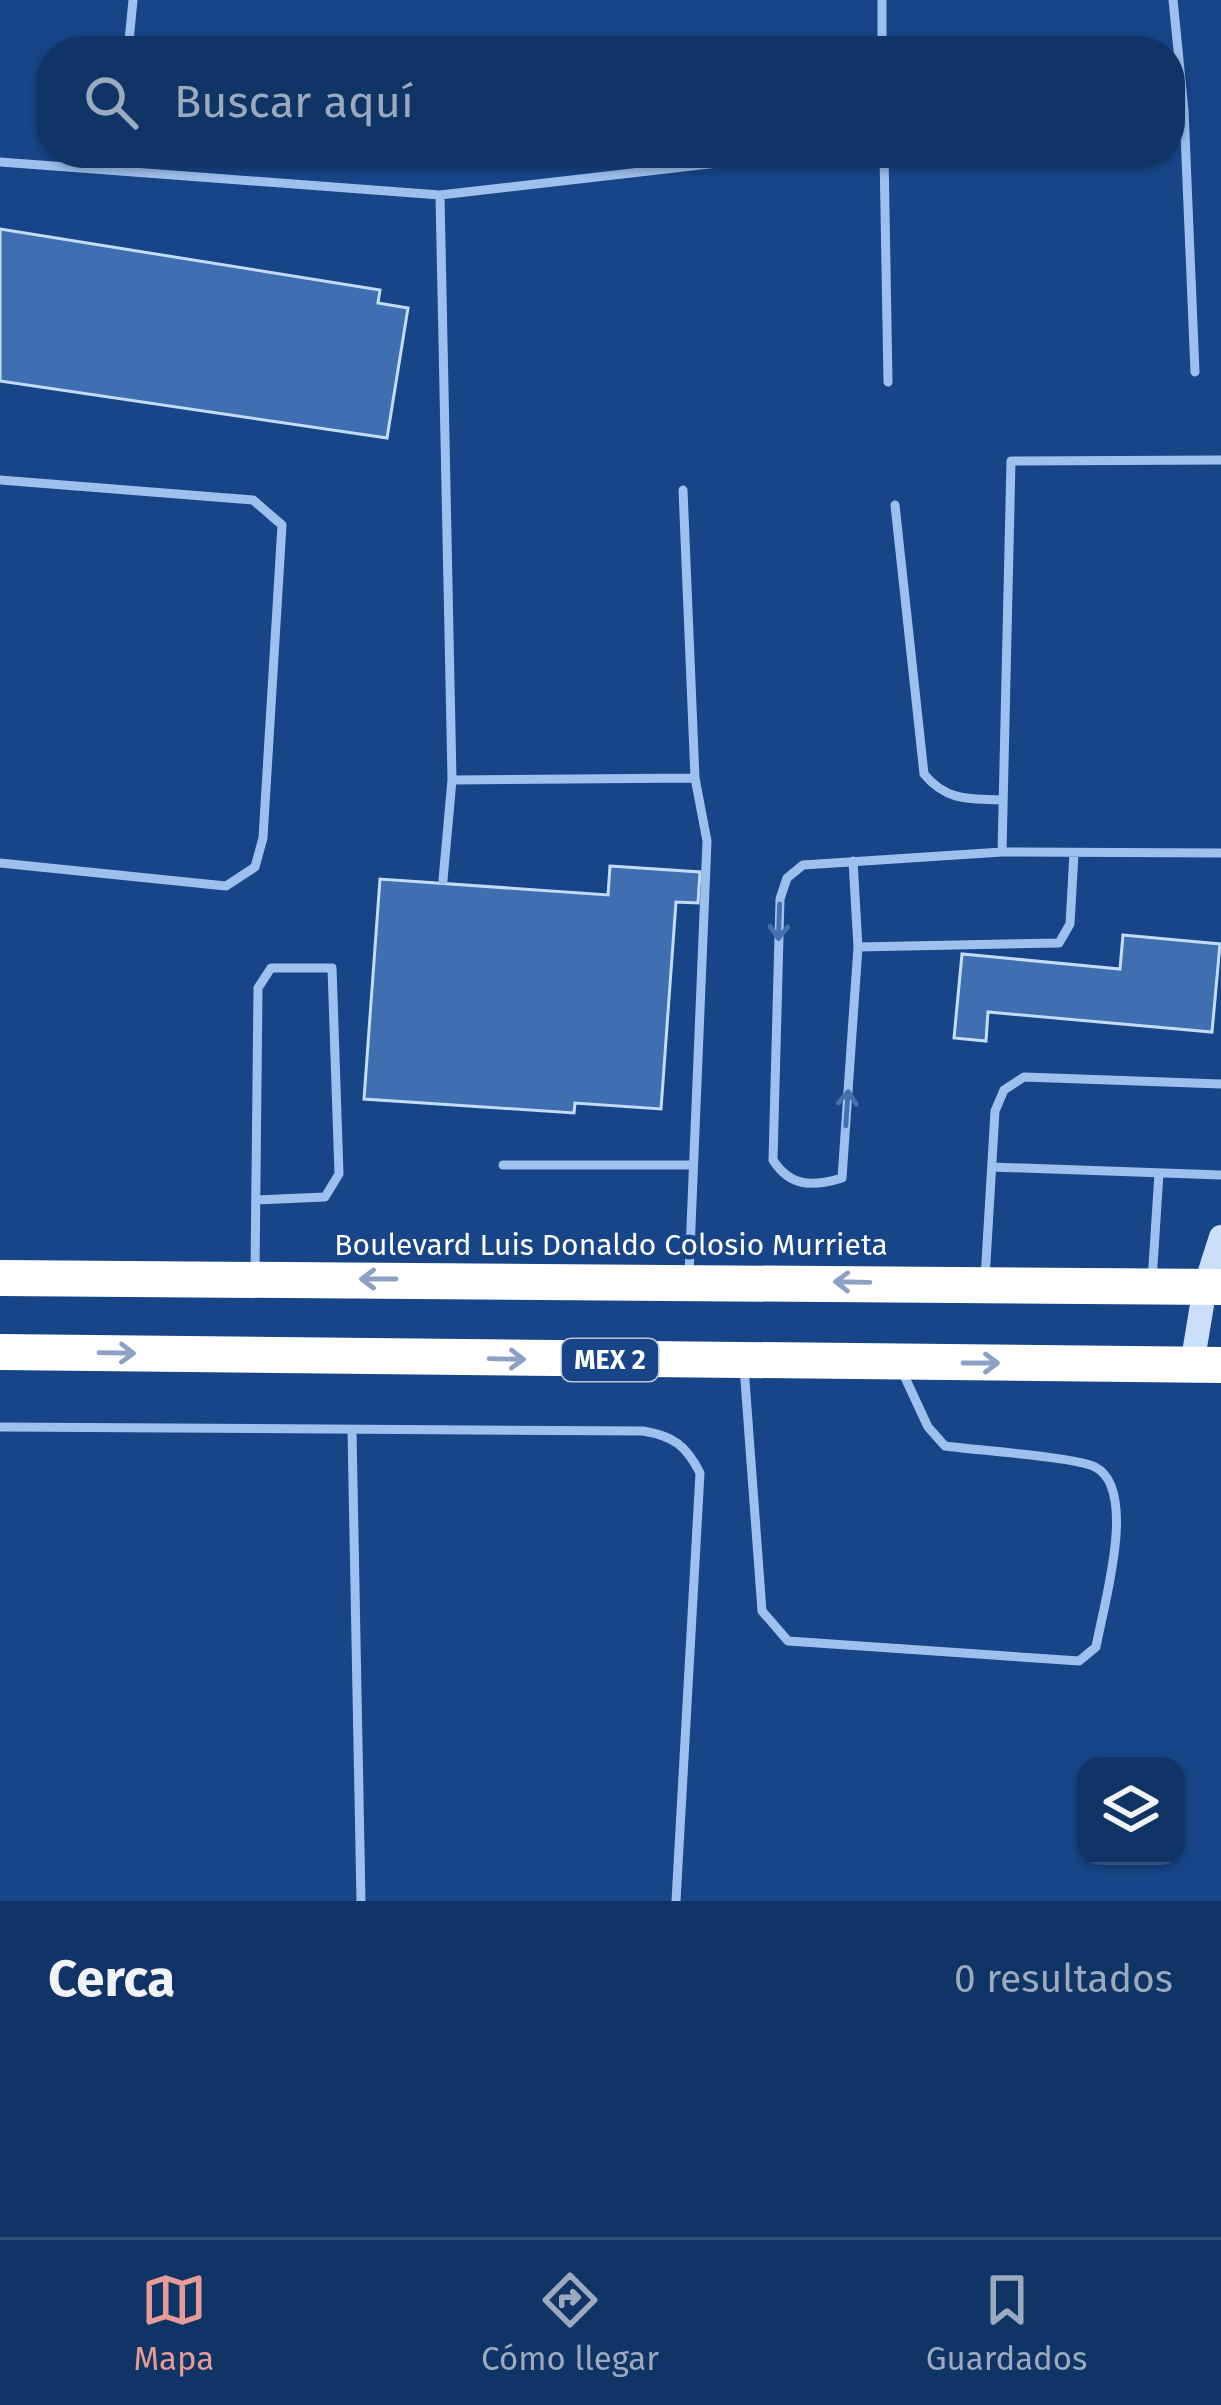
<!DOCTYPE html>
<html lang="es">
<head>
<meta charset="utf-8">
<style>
	body { margin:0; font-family:"Fira Sans",sans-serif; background:#1e3f6f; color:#f1f3f6 }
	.controls { position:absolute; right:36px; bottom:36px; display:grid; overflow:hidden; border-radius:24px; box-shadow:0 3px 9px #0004 }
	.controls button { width:108px; height:108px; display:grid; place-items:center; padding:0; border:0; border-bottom:3px solid #304f7a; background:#113466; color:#f1f3f6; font:60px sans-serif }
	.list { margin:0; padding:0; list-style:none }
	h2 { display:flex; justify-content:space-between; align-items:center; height:156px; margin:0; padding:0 48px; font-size:51px }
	h2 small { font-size:39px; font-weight:400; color:#9caabf }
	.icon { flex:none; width:66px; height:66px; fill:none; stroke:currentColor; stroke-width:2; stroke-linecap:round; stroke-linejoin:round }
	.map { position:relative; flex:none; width:1221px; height:1901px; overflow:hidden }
	.search { position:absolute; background:#113466; box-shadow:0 3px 9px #0004; left:36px; right:36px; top:36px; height:132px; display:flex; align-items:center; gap:30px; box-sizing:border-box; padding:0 42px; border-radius:48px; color:#9caabf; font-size:45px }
	.sheet { height:336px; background:#113466 }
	nav { display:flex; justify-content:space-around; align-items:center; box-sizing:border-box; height:168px; border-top:3px solid #304f7a; background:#113466; font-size:33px; color:#9caabf }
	nav a { display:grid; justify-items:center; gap:6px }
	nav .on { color:#e69b98 }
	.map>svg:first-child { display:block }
	.building { fill:#3f6fb1; stroke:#c4dbfa; stroke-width:3 }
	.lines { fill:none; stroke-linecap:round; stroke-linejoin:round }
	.lane { stroke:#9ec0ee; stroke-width:9 }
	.secondary { stroke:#cbdefa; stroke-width:24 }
	.highway { stroke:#fff; stroke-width:36 }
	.oneway { stroke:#4670ac }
	.oneway2 { stroke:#8ba2c4 }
	.labels { text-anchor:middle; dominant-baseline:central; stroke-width:9; stroke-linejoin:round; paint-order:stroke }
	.shield { fill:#174588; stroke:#b9c7db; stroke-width:3 }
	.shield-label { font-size:27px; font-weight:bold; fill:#fff }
	.street-label { font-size:30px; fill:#fff; stroke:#174588 }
</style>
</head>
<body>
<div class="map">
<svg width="1221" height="1901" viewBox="0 0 1221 1901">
	<rect width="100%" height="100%" fill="#174588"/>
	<!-- building -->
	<path class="building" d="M0 229 380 290 378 303 408 308 387 438 0 381Z
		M610 866 700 872 698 903 676 902 661 1109 575 1103 574 1113 364 1099 380 879 608 895Z
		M1123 935 1220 944 1212 1032 988 1012 986 1041 954 1038 962 954 1120 969Z"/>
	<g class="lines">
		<!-- lane -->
		<path class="lane" d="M882 0V51
			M128 51 133 0
			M1184 110 1195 372
			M1170 111 1184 110 1173 0
			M884 153 888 382
			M0 162 440 195
			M0 480 253 500 282 525 263 838 255 867 226 886 0 863
			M683 490 695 778 707 841 689 1275
			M895 505 924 774C946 801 969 799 1003 800
			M695 778 452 780 440 195 806 153
			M1002 852 1011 461 1221 460
			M853 861 858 947 842 1178C813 1187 790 1187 773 1160L780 899 787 878 803 865 1002 852 1221 853
			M443 880 452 780
			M858 947 1059 943 1070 924 1074 853
			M503 1165H693
			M992 1167 1221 1175
			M255 1272 258 988 271 968H332L339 1174 325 1197 256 1200
			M985 1279 995 1111 1004 1090 1024 1077 1221 1084
			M1152 1281 1159 1173
			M744 1367 762 1611 788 1641 1079 1661 1096 1647C1103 1607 1139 1489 1095 1467 1076 1457 973 1450 945 1446L928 1427 902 1371
			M0 1427 643 1431C673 1436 686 1445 700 1473L676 1901
			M352 1431 361 1901"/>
		<!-- secondary -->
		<path class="secondary" d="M1192 1365 1205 1287 1221 1237"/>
		<!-- highway -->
		<path class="highway" d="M0 1278 1221 1287
			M0 1352 1221 1365"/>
	</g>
	<!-- one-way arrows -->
	<defs><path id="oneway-shaft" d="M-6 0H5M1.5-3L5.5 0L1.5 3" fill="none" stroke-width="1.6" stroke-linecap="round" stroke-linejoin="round" transform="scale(3)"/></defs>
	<g class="oneway">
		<use href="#oneway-shaft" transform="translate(779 922) rotate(92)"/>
		<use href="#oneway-shaft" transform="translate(847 1108) rotate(-86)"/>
	</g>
	<g class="oneway2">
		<use href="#oneway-shaft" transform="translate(378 1279) rotate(-180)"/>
		<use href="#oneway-shaft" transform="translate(852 1282) rotate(-179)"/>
		<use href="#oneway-shaft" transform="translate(117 1353) rotate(1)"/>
		<use href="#oneway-shaft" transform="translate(507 1359) rotate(1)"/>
		<use href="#oneway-shaft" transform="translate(981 1363)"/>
	</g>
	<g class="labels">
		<!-- shield labels -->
		<rect class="shield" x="562" y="1339" width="96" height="42" rx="9"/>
		<g class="shield-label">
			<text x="610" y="1360">MEX 2</text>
		</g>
		<!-- street labels -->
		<g class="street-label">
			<text x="611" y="1245">Boulevard Luis Donaldo Colosio Murrieta</text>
		</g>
	</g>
</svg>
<div class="controls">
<button><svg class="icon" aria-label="layers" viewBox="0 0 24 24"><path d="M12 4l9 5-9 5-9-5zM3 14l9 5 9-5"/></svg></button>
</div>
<div class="search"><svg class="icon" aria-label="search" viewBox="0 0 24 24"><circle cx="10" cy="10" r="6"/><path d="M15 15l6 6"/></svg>Buscar aquí</div>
</div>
<section class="sheet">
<h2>Cerca<small>0 resultados</small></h2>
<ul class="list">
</ul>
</section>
<nav>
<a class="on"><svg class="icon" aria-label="map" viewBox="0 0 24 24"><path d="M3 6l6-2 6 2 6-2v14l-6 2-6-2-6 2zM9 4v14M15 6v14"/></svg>Mapa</a>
<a><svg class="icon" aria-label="directions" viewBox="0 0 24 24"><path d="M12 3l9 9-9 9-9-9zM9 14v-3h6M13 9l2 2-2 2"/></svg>Cómo llegar</a>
<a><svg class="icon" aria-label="saved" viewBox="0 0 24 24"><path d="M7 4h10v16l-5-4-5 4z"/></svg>Guardados</a>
</nav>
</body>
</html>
